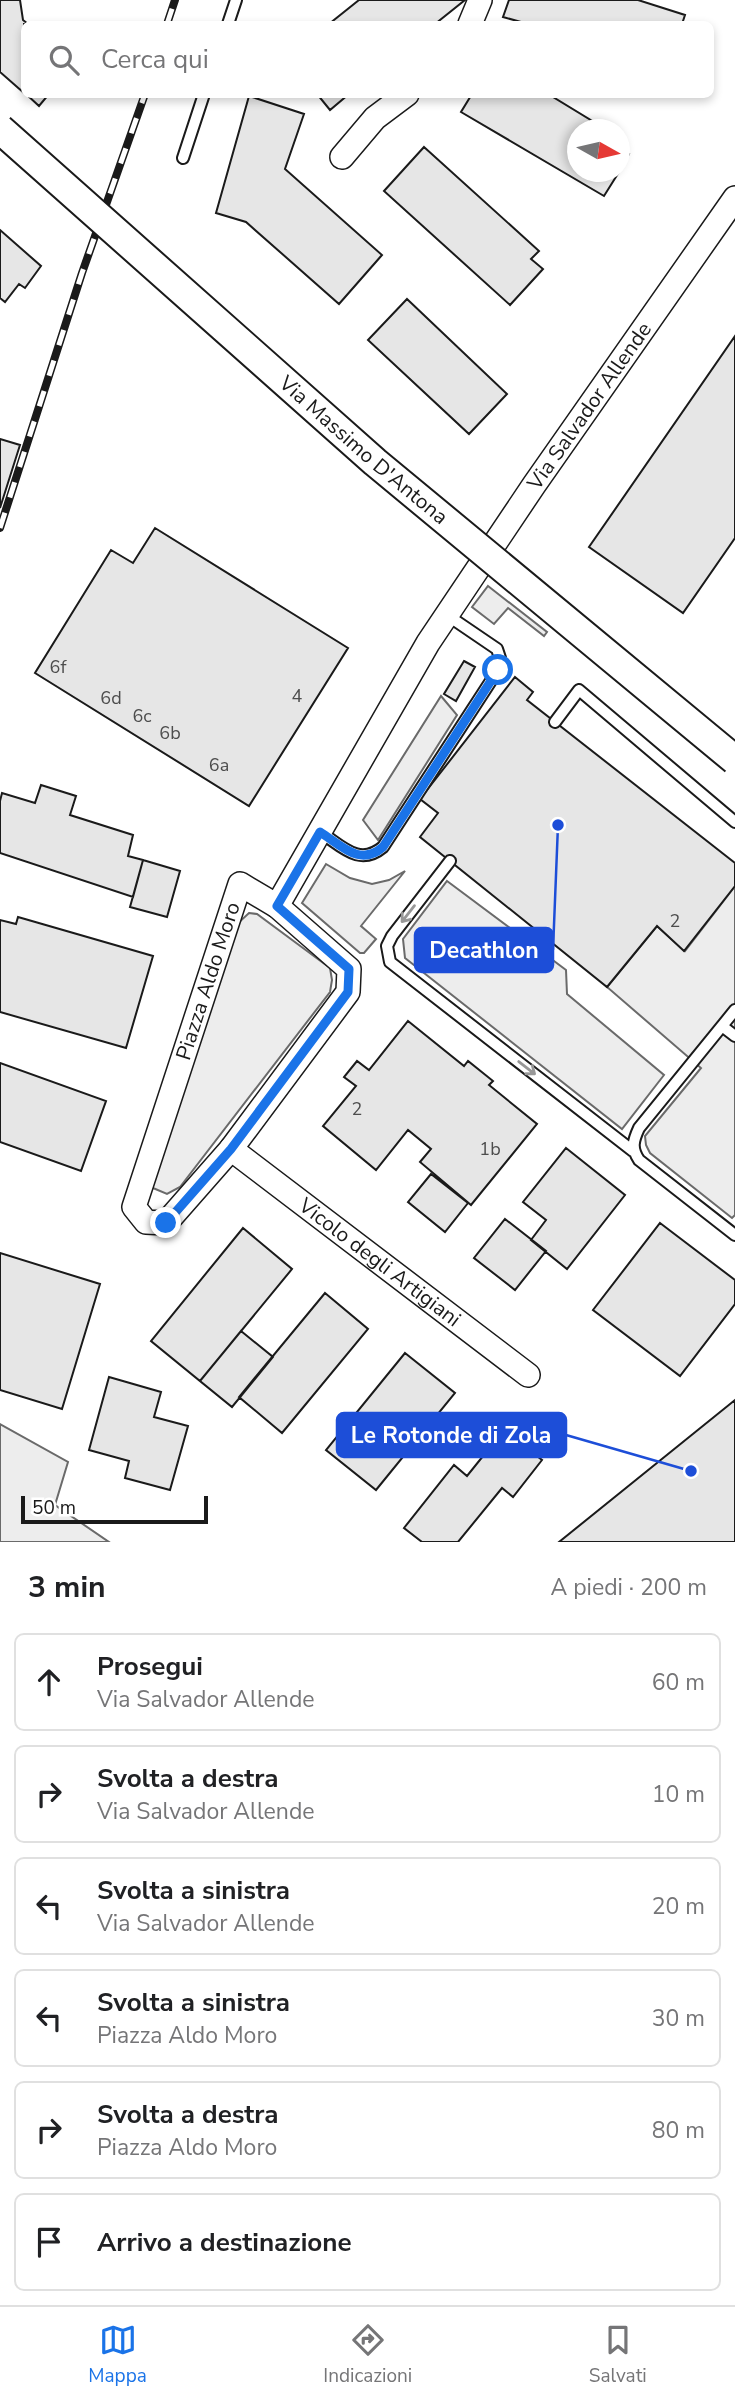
<!DOCTYPE html>
<html lang="it">
<head>
<meta charset="utf-8">
<style>
	body { margin:0; font-family:"Nunito Sans",sans-serif; background:#f6f6f6; color:#202124 }
	.compass { position:absolute; left:567px; top:119px; width:63px; height:63px; border-radius:50%; background:#fff; box-shadow:0 4px 10px #0003; rotate:98deg }
	.scale { position:absolute; left:21px; bottom:18px; width:187px; box-sizing:border-box; padding-left:7px; border:4px solid #1a1a1a; border-top:0; font-size:19px; line-height:24px; white-space:nowrap; color:#1a1a1a; -webkit-text-stroke:5px #fff; paint-order:stroke }
	.stop { position:absolute; width:21px; height:21px; margin:-16px; border:5px solid #1a73e8; border-radius:50%; background:#fff }
	.stop.end { background:#1a73e8; border-color:#fff; box-shadow:0 2px 7px #0008 }
	.list { margin:0; padding:0; list-style:none }
	h2 { display:flex; justify-content:space-between; align-items:center; height:91px; margin:0; padding:0 28px; font-size:30px }
	h2 small { font-size:23px; font-weight:400; color:#757577 }
	.list li { display:grid; grid-template-columns:46px 1fr auto; gap:21px; align-items:center; box-sizing:border-box; height:98px; margin:0 14px 14px; padding:0 14px; border:2px solid #e0e0e0; border-radius:10px }
	.list b { display:block; font-size:26px; white-space:nowrap }
	.list p { margin:0; font-size:23px; white-space:nowrap; color:#757577 }
	.list em { font-size:23px; font-style:normal; color:#757577 }
	.icon { flex:none; width:38px; height:38px; fill:none; stroke:currentColor; stroke-width:2; stroke-linecap:round; stroke-linejoin:round }
	.map { position:relative; flex:none; width:735px; height:1542px; overflow:hidden }
	.search { position:absolute; background:#fff; box-shadow:0 4px 10px #0003; left:21px; right:21px; top:21px; height:77px; display:flex; align-items:center; gap:18px; box-sizing:border-box; padding:0 24px; border-radius:10px; color:#757577; font-size:26px }
	.sheet { height:763px; background:#fff }
	nav { display:flex; justify-content:space-around; align-items:center; box-sizing:border-box; height:98px; border-top:2px solid #e0e0e0; background:#fff; font-size:19px; color:#757577 }
	nav a { display:grid; justify-items:center; gap:4px }
	nav .on { color:#1a73e8 }
	.map>svg:first-child { display:block }
	.built { fill:#ededed; stroke:#6a6a6a; stroke-width:2 }
	.building { fill:#e6e6e6; stroke:#1a1a1a; stroke-width:2 }
	.lines { fill:none; stroke-linecap:round; stroke-linejoin:round }
	.service-casing { stroke:#1a1a1a; stroke-width:14 }
	.minor-casing { stroke:#1a1a1a; stroke-width:26 }
	.service { stroke:#fff; stroke-width:10 }
	.minor { stroke:#fff; stroke-width:23 }
	.rail-casing { stroke:#1a1a1a; stroke-width:8 }
	.rail { stroke:#fff; stroke-width:5; stroke-dasharray:16; stroke-linecap:butt }
	.tertiary-bridge-casing { stroke:#1a1a1a; stroke-width:32; stroke-linecap:butt }
	.tertiary-bridge { stroke:#fff; stroke-width:28 }
	.oneway { stroke:#989898 }
	.route { stroke:#1a73e8; stroke-width:9 }
	.labels { text-anchor:middle; dominant-baseline:central; stroke-width:5; stroke-linejoin:round; paint-order:stroke }
	.number-label { font-size:18px; fill:#4d4d4d }
	.street-label { font-size:21px; fill:#1a1a1a; stroke:#fff }
	.leader { fill:none; stroke:#1d4ed8; stroke-width:2.5 }
	.callout-dot { fill:#1d4ed8; stroke:#fff; stroke-width:2.5 }
	.callout { fill:#1d4ed8; stroke:#1d4ed8; stroke-width:2.5 }
	.callout-label { font-size:23px; text-anchor:middle; font-weight:bold; fill:#fff }
</style>
</head>
<body>
<div class="map">
<svg width="735" height="1542" viewBox="0 0 735 1542">
	<rect width="100%" height="100%" fill="#fff"/>
	<!-- built -->
	<path class="built" d="M488 586 547 632 544 636 508 608 494 624 472 607Z
		M441 696 457 715 378 840 363 820Z
		M326 864 350 878 372 884 389 880 405 871 361 926 376 939 364 953H360L302 903Z
		M447 881 566 970 567 994 664 1075 622 1129 405 958 403 939Z
		M735 886V1215L732 1218 650 1153 646 1145 645 1136 701 1068 607 987 657 926 685 951Z
		M249 913 257 914 330 968 332 980 330 992 180 1187 167 1194 153 1188V1170L236 925Z
		M0 1424 68 1462 55 1505 109 1542H0Z"/>
	<!-- building -->
	<path class="building" d="M0 0H20L23 20 28 24H24V93L0 72Z
		M359 0H465L435 24H329Z
		M509 0H638L685 15 682 24H528L503 17Z
		M26 94H49L39 106Z
		M317 94H349L330 110Z
		M472 94H548L607 130H578V172H619L604 196 461 112Z
		M249 96 304 114 285 169 382 255 339 304 246 222 216 213Z
		M424 147 539 251 531 259 543 269 510 305 384 191Z
		M620 148 629 154 620 170Z
		M0 230 41 266 25 288 19 284 5 302 0 298Z
		M407 299 507 394 469 434 368 340Z
		M735 336V538L683 613 589 547Z
		M0 439 20 445 0 508Z
		M155 528 348 648 249 806 35 673 111 550 133 563Z
		M464 661 475 667 456 701 444 694Z
		M515 677 533 692 527 700 735 863V886L684 951 657 926 607 987 420 837 438 813 420 799Z
		M41 785 76 796 70 815 133 835 128 856 143 860 133 897 0 853V801L2 793 35 803Z
		M143 860 180 871 167 917 130 907Z
		M18 917 153 956 126 1048 0 1012V920L16 924Z
		M408 1021 464 1066 468 1061 493 1081 489 1085 537 1124 471 1205 420 1162 431 1149 408 1130 376 1170 323 1126 356 1086 344 1077 357 1061 369 1070Z
		M0 1063 106 1101 81 1171 0 1142Z
		M566 1148 625 1195 567 1269 531 1240 546 1220 523 1202Z
		M431 1174 468 1203 445 1232 408 1202Z
		M505 1219 546 1251 515 1290 474 1258Z
		M660 1223 735 1280V1304L680 1376 593 1310Z
		M243 1228 292 1269 200 1381 151 1341Z
		M0 1253 100 1284 62 1409 0 1390Z
		M325 1293 368 1329 282 1433 239 1397Z
		M241 1331 273 1357 232 1407 200 1381Z
		M405 1353 455 1393 376 1490 326 1450Z
		M109 1377 161 1392 154 1417 188 1426 170 1490 125 1478 129 1461 89 1450Z
		M735 1400V1542H559Z
		M504 1430 542 1460 513 1497 502 1488 458 1542H422L404 1528 454 1465 467 1476Z"/>
	<g class="lines">
		<!-- service casing -->
		<g class="service-casing">
			<path id="service" d="M228 24 236 0
				M183 158 204 94
				M555 722 579 690 735 822
				M320 832C342 846 359 867 383 847L498 670 500 658 497 649 447 615
				M450 861 392 936 387 946 390 962 633 1151
				M735 1010 639 1128C633 1141 631 1148 639 1160L735 1235
				M722 1026 735 1036"/>
		</g>
		<!-- minor casing -->
		<g class="minor-casing">
			<g id="minor">
				<path d="M470 24 480 0"/>
				<path d="M342 157 375 118 407 94"/>
				<path d="M240 884 277 906 349 969 348 992 231 1149 166 1223 146 1222 134 1207Z"/>
				<path id="s1" d="M277 906 428 643 534 485 735 198"/>
				<path id="s2" d="M231 1149 528 1375"/>
			</g>
		</g>
		<!-- service -->
		<use href="#service" class="service"/>
		<!-- minor -->
		<use href="#minor" class="minor"/>
		<!-- rail casing -->
		<g class="rail-casing">
			<path id="rail" d="M167 24 175 0
				M0 528 82 273 145 94"/>
		</g>
		<!-- rail -->
		<use href="#rail" class="rail"/>
		<!-- tertiary-bridge casing -->
		<g class="tertiary-bridge-casing">
			<g id="tertiary-bridge">
				<path id="s3" d="M0 129 375 462 735 760"/>
			</g>
		</g>
		<!-- tertiary-bridge -->
		<use href="#tertiary-bridge" class="tertiary-bridge"/>
	</g>
	<!-- one-way arrows -->
	<defs><path id="oneway-shaft" d="M-6 0H5M1.5-3L5.5 0L1.5 3" fill="none" stroke-width="1.6" stroke-linecap="round" stroke-linejoin="round" transform="scale(1.75)"/></defs>
	<g class="oneway">
		<use href="#oneway-shaft" transform="translate(408 914) rotate(128)"/>
		<use href="#oneway-shaft" transform="translate(527 1068) rotate(38)"/>
	</g>
	<g class="lines">
		<!-- route -->
		<path class="route" d="M166 1223 231 1149 348 992 349 969 277 906 320 832C342 846 360 867 383 847L498 670"/>
	</g>
	<g class="labels">
		<!-- number labels -->
		<g class="number-label">
			<text x="58" y="667">6f</text>
			<text x="297" y="696">4</text>
			<text x="111" y="698">6d</text>
			<text x="142" y="716">6c</text>
			<text x="170" y="733">6b</text>
			<text x="219" y="765">6a</text>
			<text x="675" y="921">2</text>
			<text x="357" y="1109">2</text>
			<text x="490" y="1149">1b</text>
		</g>
		<!-- street labels -->
		<g class="street-label">
			<text stroke="none"><textPath href="#s1" startOffset="590">Via Salvador Allende</textPath></text>
			<text stroke="none"><textPath href="#s3" startOffset="485">Via Massimo D'Antona</textPath></text>
			<text transform="translate(208 981) rotate(-72)">Piazza Aldo Moro</text>
			<text stroke="none"><textPath href="#s2" startOffset="187">Vicolo degli Artigiani</textPath></text>
		</g>
	</g>
	<!-- callouts -->
	<path class="leader" d="M558 825L553 950M691 1471L566 1435"/>
	<g class="callout-dot">
		<circle cx="558" cy="825" r="7"/>
		<circle cx="691" cy="1471" r="7"/>
	</g>
	<g class="callout">
		<rect x="415" y="928" width="138" height="44" rx="7"/>
		<rect x="337" y="1413" width="229" height="44" rx="7"/>
	</g>
	<g class="callout-label">
		<text x="484" y="958">Decathlon</text>
		<text x="451" y="1443">Le Rotonde di Zola</text>
	</g>
</svg>
<svg class="compass" viewBox="-18 -18 36 36"><path d="M0-13l5 13h-10z" fill="#e53935"/><path d="M0 13l5-13h-10z" fill="#757577"/></svg>
<div class="scale">50 m</div>
<div class="stop" style="left:498px;top:670px"></div>
<div class="stop end" style="left:166px;top:1223px"></div>
<div class="search"><svg class="icon" aria-label="search" viewBox="0 0 24 24"><circle cx="10" cy="10" r="6"/><path d="M15 15l6 6"/></svg>Cerca qui</div>
</div>
<section class="sheet">
<h2>3 min<small>A piedi · 200 m</small></h2>
<ul class="list">
<li><svg class="icon" aria-label="ahead" viewBox="0 0 24 24"><path d="M12 20V5M6 11l6-6 6 6"/></svg><div><b>Prosegui</b><p>Via Salvador Allende</p></div><em>60 m</em></li>
<li><svg class="icon" aria-label="right" viewBox="0 0 24 24"><path d="M7 20v-9h11M14 6l5 5-5 5"/></svg><div><b>Svolta a destra</b><p>Via Salvador Allende</p></div><em>10 m</em></li>
<li><svg class="icon" aria-label="left" viewBox="0 0 24 24"><path d="M17 20v-9H6M10 6l-5 5 5 5"/></svg><div><b>Svolta a sinistra</b><p>Via Salvador Allende</p></div><em>20 m</em></li>
<li><svg class="icon" aria-label="left" viewBox="0 0 24 24"><path d="M17 20v-9H6M10 6l-5 5 5 5"/></svg><div><b>Svolta a sinistra</b><p>Piazza Aldo Moro</p></div><em>30 m</em></li>
<li><svg class="icon" aria-label="right" viewBox="0 0 24 24"><path d="M7 20v-9h11M14 6l5 5-5 5"/></svg><div><b>Svolta a destra</b><p>Piazza Aldo Moro</p></div><em>80 m</em></li>
<li><svg class="icon" aria-label="arrive" viewBox="0 0 24 24"><path d="M6 21V4h12l-3 4 3 4H6"/></svg><div><b>Arrivo a destinazione</b></div></li>
</ul>
</section>
<nav>
<a class="on"><svg class="icon" aria-label="map" viewBox="0 0 24 24"><path d="M3 6l6-2 6 2 6-2v14l-6 2-6-2-6 2zM9 4v14M15 6v14"/></svg>Mappa</a>
<a><svg class="icon" aria-label="directions" viewBox="0 0 24 24"><path d="M12 3l9 9-9 9-9-9zM9 14v-3h6M13 9l2 2-2 2"/></svg>Indicazioni</a>
<a><svg class="icon" aria-label="saved" viewBox="0 0 24 24"><path d="M7 4h10v16l-5-4-5 4z"/></svg>Salvati</a>
</nav>
</body>
</html>
